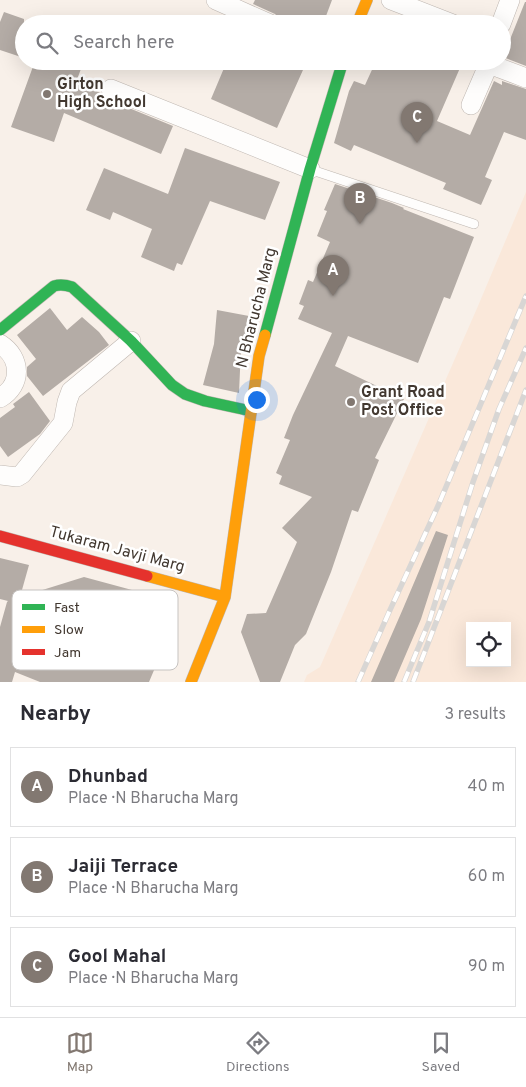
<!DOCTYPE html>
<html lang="en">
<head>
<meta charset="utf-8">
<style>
	body { margin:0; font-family:Overpass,sans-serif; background:#f7f7f7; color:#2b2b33 }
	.controls { position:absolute; right:15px; bottom:15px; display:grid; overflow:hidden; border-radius:0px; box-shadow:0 5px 20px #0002 }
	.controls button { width:45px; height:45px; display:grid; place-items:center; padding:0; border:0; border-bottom:1px solid #e1e1e2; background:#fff; color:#2b2b33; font:25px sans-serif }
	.you { position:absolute; left:256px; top:399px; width:18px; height:18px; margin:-12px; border:4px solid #fff; border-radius:50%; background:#1a73e8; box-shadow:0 0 0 8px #1a73e833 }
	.badge { display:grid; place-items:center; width:32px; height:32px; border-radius:50%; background:#827871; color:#fff; font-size:16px; font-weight:700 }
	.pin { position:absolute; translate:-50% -41px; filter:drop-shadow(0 1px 2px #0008) }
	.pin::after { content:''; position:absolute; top:26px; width:18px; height:15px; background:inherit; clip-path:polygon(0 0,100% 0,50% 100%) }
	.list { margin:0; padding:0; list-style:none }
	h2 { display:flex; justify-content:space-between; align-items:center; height:65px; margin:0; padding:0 20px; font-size:21px }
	h2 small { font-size:16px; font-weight:400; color:#7c7c81 }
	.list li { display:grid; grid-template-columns:32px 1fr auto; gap:15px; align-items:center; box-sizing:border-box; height:80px; margin:0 10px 10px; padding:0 10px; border:1px solid #e1e1e2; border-radius:0px }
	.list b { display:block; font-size:19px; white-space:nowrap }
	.list p { margin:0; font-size:16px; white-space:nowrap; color:#7c7c81 }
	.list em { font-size:16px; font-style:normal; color:#7c7c81 }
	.icon { flex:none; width:28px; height:28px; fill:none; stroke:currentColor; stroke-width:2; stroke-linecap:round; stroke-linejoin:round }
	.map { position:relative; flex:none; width:526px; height:682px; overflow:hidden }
	.search { position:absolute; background:#fff; box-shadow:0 5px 20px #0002; left:15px; right:15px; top:15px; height:55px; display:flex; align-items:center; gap:12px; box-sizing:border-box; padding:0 18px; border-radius:28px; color:#7c7c81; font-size:19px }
	.sheet { height:335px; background:#fff }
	nav { display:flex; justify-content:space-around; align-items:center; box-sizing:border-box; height:70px; border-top:1px solid #e1e1e2; background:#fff; font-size:14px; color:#7c7c81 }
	nav a { display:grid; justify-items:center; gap:2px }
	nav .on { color:#827871 }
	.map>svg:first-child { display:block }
	.built { fill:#fae8da; fill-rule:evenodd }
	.building { fill:#b4aca6 }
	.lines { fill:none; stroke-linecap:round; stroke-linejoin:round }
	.lane-casing { stroke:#bfb7b1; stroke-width:10 }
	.street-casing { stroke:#bfb7b1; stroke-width:20 }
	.fast-casing { stroke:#bfb7b1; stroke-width:12 }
	.slow-casing { stroke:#bfb7b1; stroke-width:12 }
	.jam-casing { stroke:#bfb7b1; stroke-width:12 }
	.lane { stroke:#fefdfc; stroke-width:9 }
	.street { stroke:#fefdfc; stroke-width:19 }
	.fast { stroke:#30b455; stroke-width:11 }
	.slow { stroke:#ff9f0a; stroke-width:11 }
	.jam { stroke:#e5322d; stroke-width:11 }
	.rail-casing { stroke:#d8d6d4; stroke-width:5.5 }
	.rail { stroke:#fff; stroke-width:4; stroke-dasharray:11; stroke-linecap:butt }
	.poi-dot { fill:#827871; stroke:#fff; stroke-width:2 }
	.labels { text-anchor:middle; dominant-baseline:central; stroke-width:5; stroke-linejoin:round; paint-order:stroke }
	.poi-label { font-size:16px; font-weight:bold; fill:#423830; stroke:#fff; text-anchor:start }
	.street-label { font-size:16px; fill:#423830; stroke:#fff }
	.key { fill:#fff; stroke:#c6c3c1; stroke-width:1 }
	.key-label { font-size:14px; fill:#423830 }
</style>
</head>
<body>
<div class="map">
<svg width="526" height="682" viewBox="0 0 526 682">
	<rect width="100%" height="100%" fill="#f8f0e9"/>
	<!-- built -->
	<path class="built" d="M526 192V682H304L307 675 320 667 478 306ZM470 626H507V663H470Z"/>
	<!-- building -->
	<path class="building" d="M255 0H332L323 24H281L279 18 275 14 253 4Z
		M525 2H526V66L503 57Z
		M4 12 24 19V58L0 50V22Z
		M35 61H84L76 82 101 93 102 96 107 99 173 126 161 154 64 113 54 142 11 127Z
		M227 61H307L277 128 211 99Z
		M376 61H463L437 121 470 135 494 81 502 85V81L526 89V140L504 132 485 177 492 180 481 205 443 189 446 183 354 145 351 151 334 143 349 91 354 81 365 85Z
		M185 148 280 182 265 220 210 201 182 265 177 263 174 271 141 257 152 229 113 212 110 220 86 210 104 168 168 194Z
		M335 184 392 203 404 208 403 209 474 237 450 299 444 297 418 363 348 336 335 366 404 399 375 458 379 460 358 512 352 510 331 572 306 634 295 645 280 682H260L241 632 247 614 266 613 297 542 282 528 312 497 279 484 282 476 276 473 290 440 284 438 293 415 332 333 298 319 304 306 299 304 308 280 313 282 330 242 317 236 327 211 324 210Z
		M50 308 67 330 82 317 99 332 109 345 43 396 27 376V367L36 359 17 335Z
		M217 310 249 316 247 342 246 348H241L239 393 203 385 214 344Z
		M29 392 50 421 40 434 8 457 0 446V418L15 407 13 404Z
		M436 531 448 535 421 619 394 682H371L402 611Z
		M0 558 29 565 20 597 84 577 132 590 170 619 154 653 160 656 149 682H40L15 672 12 682H0V627L7 602 8 601 0 599Z"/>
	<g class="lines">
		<!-- lane casing -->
		<g class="lane-casing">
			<path id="lane" d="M312 170 474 224"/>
		</g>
		<!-- street casing -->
		<g class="street-casing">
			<path id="street" d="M216 0 270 24
				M391 0 453 24
				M501 24 510 0
				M489 64 526 78
				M111 89 310 169
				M471 105 490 61
				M0 344C22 358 22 385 0 398
				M0 475 17 477 22 474 63 423 67 402 71 391 131 341"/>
		</g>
		<!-- fast casing -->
		<g class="fast-casing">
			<path id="fast" d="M0 330 54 286C61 284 66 285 72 287L131 341 172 385 185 394 205 401 251 411
				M265 335 310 169 343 61"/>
		</g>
		<!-- slow casing -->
		<g class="slow-casing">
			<path id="slow" d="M357 24 367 0
				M147 576 225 597
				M191 682 225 597 259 356 265 335"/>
		</g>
		<!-- jam casing -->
		<g class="jam-casing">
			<path id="jam" d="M0 536 147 576"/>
		</g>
		<!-- lane -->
		<use href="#lane" class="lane"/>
		<!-- street -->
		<use href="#street" class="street"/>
		<!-- fast -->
		<use href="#fast" class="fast"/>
		<!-- slow -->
		<use href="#slow" class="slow"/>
		<!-- jam -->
		<use href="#jam" class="jam"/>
		<!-- rail casing -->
		<g class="rail-casing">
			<path id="rail" d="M358 682 390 610 438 506 526 296
				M404 682 429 622 473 482 499 409 526 348
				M413 682 526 390"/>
		</g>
		<!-- rail -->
		<use href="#rail" class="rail"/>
	</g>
	<!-- markers -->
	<g class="poi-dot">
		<circle cx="47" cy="94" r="5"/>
		<circle cx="351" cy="402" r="5"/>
	</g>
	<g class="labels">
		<!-- poi labels -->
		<g class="poi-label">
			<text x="57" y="85">Girton<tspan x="57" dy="18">High School</tspan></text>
			<text x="361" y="393">Grant Road<tspan x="361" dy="18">Post Office</tspan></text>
		</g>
		<!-- street labels -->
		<g class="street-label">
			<text transform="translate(257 308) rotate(-76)">N Bharucha Marg</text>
			<text transform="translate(117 550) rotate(15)">Tukaram Javji Marg</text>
		</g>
	</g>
	<!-- legend -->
	<rect x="12" y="590" width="166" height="80" rx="8" class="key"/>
	<rect x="22" y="604" width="23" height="6" fill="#30b455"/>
	<rect x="22" y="626" width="23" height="7" fill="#ff9f0a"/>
	<rect x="22" y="649" width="23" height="6" fill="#e5322d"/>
	<g class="key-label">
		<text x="54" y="612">Fast</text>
		<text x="54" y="634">Slow</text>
		<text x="54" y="657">Jam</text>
	</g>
</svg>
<div class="controls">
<button><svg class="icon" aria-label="locate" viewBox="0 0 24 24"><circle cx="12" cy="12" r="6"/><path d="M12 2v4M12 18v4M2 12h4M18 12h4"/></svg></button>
</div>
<div class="you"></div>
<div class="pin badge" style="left:333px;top:296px">A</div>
<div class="pin badge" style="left:360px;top:224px">B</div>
<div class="pin badge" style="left:417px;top:143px">C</div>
<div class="search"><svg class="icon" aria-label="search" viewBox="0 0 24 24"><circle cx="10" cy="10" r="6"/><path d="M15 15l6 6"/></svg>Search here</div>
</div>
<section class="sheet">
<h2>Nearby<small>3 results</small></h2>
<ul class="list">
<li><span class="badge">A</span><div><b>Dhunbad</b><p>Place · N Bharucha Marg</p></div><em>40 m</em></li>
<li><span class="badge">B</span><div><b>Jaiji Terrace</b><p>Place · N Bharucha Marg</p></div><em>60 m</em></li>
<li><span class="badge">C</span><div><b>Gool Mahal</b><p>Place · N Bharucha Marg</p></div><em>90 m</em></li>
</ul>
</section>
<nav>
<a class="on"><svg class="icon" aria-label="map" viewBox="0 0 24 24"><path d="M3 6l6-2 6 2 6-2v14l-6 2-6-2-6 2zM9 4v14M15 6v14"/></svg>Map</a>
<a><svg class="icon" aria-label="directions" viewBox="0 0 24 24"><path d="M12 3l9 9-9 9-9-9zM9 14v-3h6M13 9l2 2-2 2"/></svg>Directions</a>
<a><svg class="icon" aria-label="saved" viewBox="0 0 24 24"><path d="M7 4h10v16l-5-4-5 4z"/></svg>Saved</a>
</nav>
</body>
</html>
